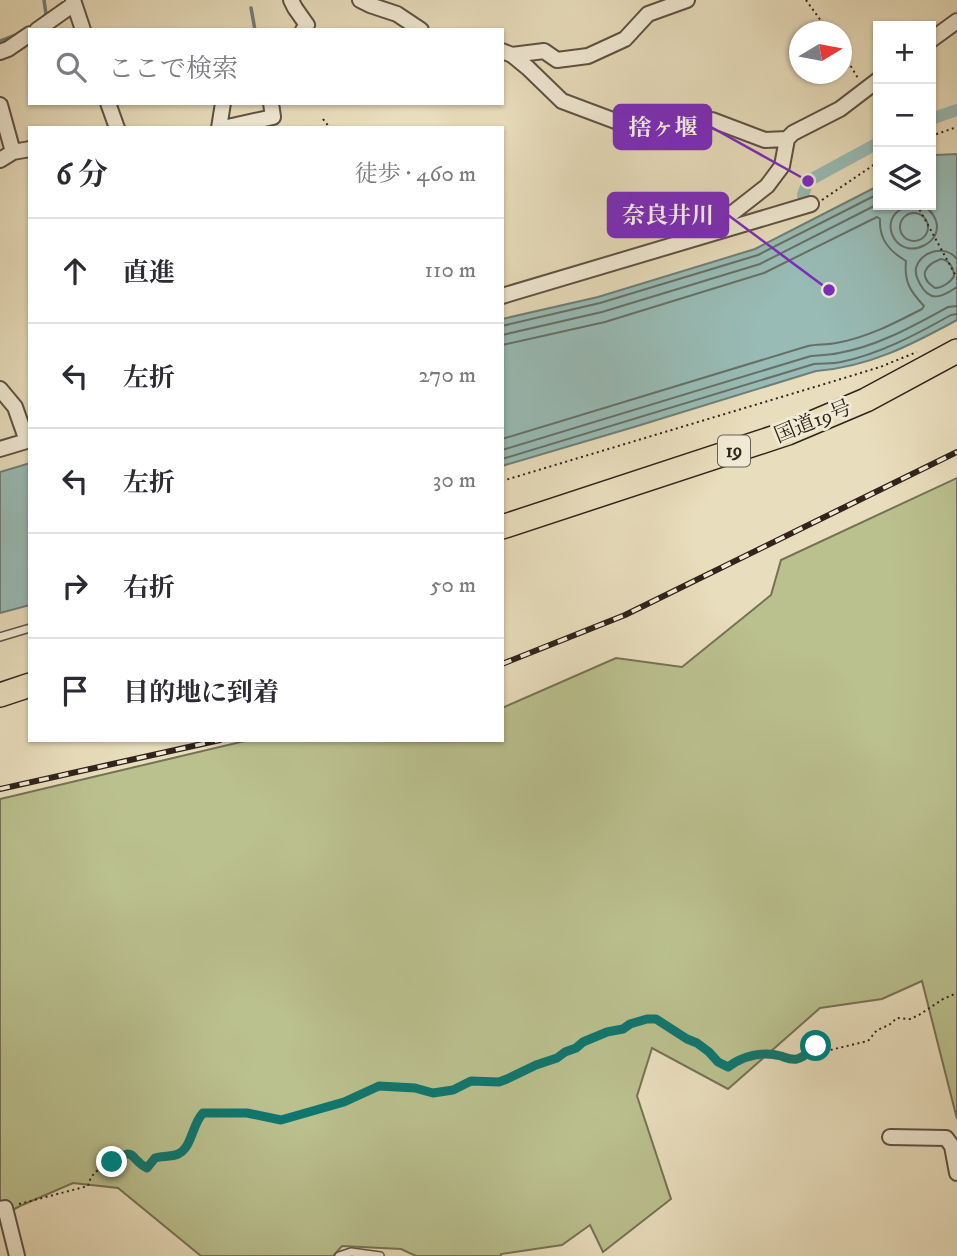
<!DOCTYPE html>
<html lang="ja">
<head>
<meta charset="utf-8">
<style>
	body { margin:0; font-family:"IM FELL DW Pica","Noto Serif JP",serif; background:#f7f7f7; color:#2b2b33 }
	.controls { position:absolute; right:21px; top:21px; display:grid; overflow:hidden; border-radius:0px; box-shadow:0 2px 5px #0004 }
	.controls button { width:63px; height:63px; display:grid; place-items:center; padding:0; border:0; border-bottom:2px solid #e1e1e2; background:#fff; color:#2b2b33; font:35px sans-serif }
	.compass { position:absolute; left:789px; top:21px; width:63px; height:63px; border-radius:50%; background:#fff; box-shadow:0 2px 5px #0004; rotate:80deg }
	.stop { position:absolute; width:21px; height:21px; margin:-16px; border:5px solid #0f766e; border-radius:50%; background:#fff }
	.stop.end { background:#0f766e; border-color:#fff; box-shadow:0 2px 7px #0008 }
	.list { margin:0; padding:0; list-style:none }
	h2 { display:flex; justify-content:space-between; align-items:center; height:91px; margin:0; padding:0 28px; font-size:30px }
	h2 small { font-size:23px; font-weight:400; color:#7c7c81 }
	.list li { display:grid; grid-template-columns:46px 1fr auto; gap:21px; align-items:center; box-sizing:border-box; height:105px; padding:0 28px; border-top:2px solid #e1e1e2 }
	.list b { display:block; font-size:26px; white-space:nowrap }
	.list em { font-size:23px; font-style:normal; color:#7c7c81 }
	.icon { flex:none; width:38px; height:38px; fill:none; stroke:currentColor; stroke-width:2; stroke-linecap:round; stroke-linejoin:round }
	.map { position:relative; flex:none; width:957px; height:1256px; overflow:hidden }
	.search { position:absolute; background:#fff; box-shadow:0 2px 5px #0004; left:28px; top:28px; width:476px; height:77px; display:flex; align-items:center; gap:18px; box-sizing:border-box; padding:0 24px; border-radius:0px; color:#7c7c81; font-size:26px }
	.panel { position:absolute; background:#fff; box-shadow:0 2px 5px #0004; left:28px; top:126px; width:476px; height:616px; border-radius:0px }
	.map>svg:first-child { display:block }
	.green { fill:#bac08e; stroke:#757254; stroke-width:2 }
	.water { fill:#98bbb5; stroke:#6e7f77; stroke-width:2 }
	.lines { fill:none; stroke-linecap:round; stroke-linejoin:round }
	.shore { stroke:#647068; stroke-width:2 }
	.stream { stroke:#6e7f77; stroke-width:3.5 }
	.canal { stroke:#98bbb5; stroke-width:12 }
	.service-casing { stroke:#5e5243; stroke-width:10 }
	.minor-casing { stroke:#5e5243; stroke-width:18 }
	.trunk-casing { stroke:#30241b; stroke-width:26 }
	.path { stroke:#30241b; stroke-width:2; stroke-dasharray:2 3.5; stroke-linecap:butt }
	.service { stroke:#f0e9d3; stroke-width:7 }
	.minor { stroke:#f0e9d3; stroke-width:14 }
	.trunk { stroke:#e8ddbc; stroke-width:23 }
	.rail-casing { stroke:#30241b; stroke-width:6 }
	.rail { stroke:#f0e9d3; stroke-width:3.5; stroke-dasharray:10; stroke-linecap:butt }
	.route { stroke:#0f766e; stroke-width:9 }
	.labels { text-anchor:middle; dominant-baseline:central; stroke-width:6; stroke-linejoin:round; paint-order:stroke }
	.shield { fill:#f0e9d3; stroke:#6a5f52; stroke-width:2 }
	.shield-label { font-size:19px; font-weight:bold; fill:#30241b }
	.street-label { font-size:21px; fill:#30241b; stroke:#f0e9d3 }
	.leader { fill:none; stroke:#7b2cbf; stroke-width:2.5 }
	.callout-dot { fill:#7b2cbf; stroke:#f0e9d3; stroke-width:2.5 }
	.callout { fill:#7b2cbf; stroke:#7b2cbf; stroke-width:2.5 }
	.callout-label { font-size:23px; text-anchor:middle; font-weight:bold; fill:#fff }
</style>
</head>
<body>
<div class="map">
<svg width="957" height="1256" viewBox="0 0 957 1256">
	<rect width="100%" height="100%" fill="#e8ddbc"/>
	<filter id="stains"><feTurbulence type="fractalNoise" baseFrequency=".00286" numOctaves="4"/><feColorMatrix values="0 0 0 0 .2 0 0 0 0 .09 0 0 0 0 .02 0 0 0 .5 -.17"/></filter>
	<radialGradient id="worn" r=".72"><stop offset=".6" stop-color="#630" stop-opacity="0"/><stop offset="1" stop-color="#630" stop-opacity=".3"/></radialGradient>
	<!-- green -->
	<path class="green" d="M957 478V1119L922 981 882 999 820 1008 728 1089 652 1048 637 1096 671 1199 603 1252 590 1225 562 1245 501 1254V1256H416L401 1249 342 1246 333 1256H201L118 1188 73 1183 20 1206 0 1217V799L249 740H502V708L616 658 682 667 771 595 781 560Z"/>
	<!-- water -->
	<path class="water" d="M957 154V320C911 345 869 367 816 371L634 427 502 466V319L598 297 755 249 878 186V205H931V158L936 155Z
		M30 463V605L0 613V472Z"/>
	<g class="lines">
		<!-- shore -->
		<path class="shore" d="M910 205C906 207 900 209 896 213 881 228 899 259 925 245 932 241 937 236 937 227 937 218 930 209 922 205
			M900 227a14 14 0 1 1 28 0a14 14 0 1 1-28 0Z
			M941 259C949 260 954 268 954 276 951 282 942 288 935 288 917 276 925 265 941 259Z
			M957 259C945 244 921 251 916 268 915 274 917 278 920 284 930 303 942 297 957 287
			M502 326 600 303 758 255 878 194
			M502 335 602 312 760 264 878 204
			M502 345 605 322 764 273 877 217 880 219C879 239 889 251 906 261 904 282 910 291 924 306L922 309C895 323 866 338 836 343 826 345 817 344 808 346L502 439
			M502 450 811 356C820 355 830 355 839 353 878 346 913 326 948 307L957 306
			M502 459 814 364C823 363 832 364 841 362 880 354 917 334 951 315L957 314"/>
		<!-- stream -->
		<path class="stream" d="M251 8 255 30
			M43 18 46 14 44 0
			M0 41 21 33"/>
		<!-- canal -->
		<path class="canal" d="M931 119 957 110
			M805 200 803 195 808 181 878 143"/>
		<!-- service casing -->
		<g class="service-casing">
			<path id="service" d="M0 637 30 628
				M339 1256 351 1252 380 1256"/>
		</g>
		<!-- minor casing -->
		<g class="minor-casing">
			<path id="minor" d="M73 0 83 30
				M291 0 295 8 307 25 303 30
				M360 0 370 5 397 14 421 30
				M37 30 74 4
				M931 40 957 21
				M502 51 512 55 528 68 562 101 634 128 654 129 697 120H712L765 140 787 139 793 133 840 109 878 80
				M0 52 8 49 30 34
				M512 55 544 51 557 60 588 56 625 39 648 14 687 0
				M108 103 117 128
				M0 105 13 152
				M219 128 223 103
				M223 128 273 117 271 103
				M0 160 13 152 30 149
				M712 229 767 186 782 166 787 139
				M502 296 811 204
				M0 389 15 407 27 441
				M0 449 30 440
				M890 1137 946 1138 952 1146 957 1173
				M0 1209 5 1208 17 1256"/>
		</g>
		<!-- trunk casing -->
		<g class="trunk-casing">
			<path id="trunk" d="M502 527 788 433 866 400 957 351
				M0 695 30 685"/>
		</g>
		<!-- path -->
		<path class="path" d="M806 0 829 32
			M842 52 858 78
			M323 119 330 128
			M931 136 957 127
			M822 200 878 162
			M917 205 957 278
			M502 481 841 379 880 367 917 352
			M19 1204 88 1186C91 1172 101 1168 112 1161 121 1156 123 1153 134 1155L138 1163 147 1168 154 1158C162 1156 171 1157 178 1154 193 1148 192 1124 203 1113H247L281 1120 344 1102 379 1086 415 1088 433 1093H444L453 1090 471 1081 499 1082 507 1079 536 1065 557 1058 565 1052 576 1048 583 1042 596 1036 623 1029 630 1024 647 1019H656L687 1039 697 1043 709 1052 718 1062 728 1067C742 1056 762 1051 781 1056 787 1058 790 1060 797 1058 805 1057 810 1051 816 1046L824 1047 826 1051 868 1041 877 1030 889 1025 897 1018 910 1019 919 1015 943 999 957 993"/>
		<!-- service -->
		<use href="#service" class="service"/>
		<!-- minor -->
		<use href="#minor" class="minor"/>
		<!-- trunk -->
		<use href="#trunk" class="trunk"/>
		<!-- rail casing -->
		<g class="rail-casing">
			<path id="rail" d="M502 664 625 615 957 452
				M0 789 220 740"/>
		</g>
		<!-- rail -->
		<use href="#rail" class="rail"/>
	</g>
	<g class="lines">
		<!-- route -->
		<path class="route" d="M112 1162C136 1145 129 1159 147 1168L155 1158C162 1156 171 1157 178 1154 192 1148 192 1124 203 1113H247L281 1120 344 1102 379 1086 415 1088 433 1093 453 1090 471 1081 499 1082 507 1079 536 1065 557 1058 565 1052 576 1048 583 1042 607 1032 623 1029 630 1024 647 1019H656L687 1039 697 1043 709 1052 718 1062 728 1067C743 1056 762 1051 781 1056 787 1058 790 1060 797 1059 805 1057 810 1051 816 1046"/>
	</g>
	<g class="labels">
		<!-- shield labels -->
		<rect class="shield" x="718" y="435.5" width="32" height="31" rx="5"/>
		<g class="shield-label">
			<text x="734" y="451">19</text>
		</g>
		<!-- street labels -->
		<g class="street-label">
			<text transform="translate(813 422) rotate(-22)">国道19号</text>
		</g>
	</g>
	<!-- callouts -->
	<path class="leader" d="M808 181L711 127M829 290L728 215"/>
	<g class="callout-dot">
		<circle cx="808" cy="181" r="7"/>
		<circle cx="829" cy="290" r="7"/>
	</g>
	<g class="callout">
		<rect x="614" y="105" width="97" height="44" rx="7"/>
		<rect x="608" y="193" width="120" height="44" rx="7"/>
	</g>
	<g class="callout-label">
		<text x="663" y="135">捨ヶ堰</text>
		<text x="668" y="223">奈良井川</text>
	</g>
	<rect width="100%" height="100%" filter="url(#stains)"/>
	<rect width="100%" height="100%" fill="url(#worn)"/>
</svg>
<div class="controls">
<button>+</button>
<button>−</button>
<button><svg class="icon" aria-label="layers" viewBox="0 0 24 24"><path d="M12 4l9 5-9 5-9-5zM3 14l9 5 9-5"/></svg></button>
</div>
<svg class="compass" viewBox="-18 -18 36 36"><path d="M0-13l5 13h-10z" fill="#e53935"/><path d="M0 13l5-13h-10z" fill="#7c7c81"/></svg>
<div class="stop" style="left:816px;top:1046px"></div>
<div class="stop end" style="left:112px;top:1162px"></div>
<div class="search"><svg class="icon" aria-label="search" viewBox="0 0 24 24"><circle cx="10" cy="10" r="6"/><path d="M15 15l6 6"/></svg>ここで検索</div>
<section class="panel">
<h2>6 分<small>徒歩 · 460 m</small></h2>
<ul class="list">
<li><svg class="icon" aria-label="ahead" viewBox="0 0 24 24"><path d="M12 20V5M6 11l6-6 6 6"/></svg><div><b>直進</b></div><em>110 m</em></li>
<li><svg class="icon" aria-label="left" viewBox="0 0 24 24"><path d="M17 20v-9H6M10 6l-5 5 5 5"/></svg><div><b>左折</b></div><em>270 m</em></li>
<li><svg class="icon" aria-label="left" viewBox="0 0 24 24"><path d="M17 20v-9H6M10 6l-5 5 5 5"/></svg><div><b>左折</b></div><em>30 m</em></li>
<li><svg class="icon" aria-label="right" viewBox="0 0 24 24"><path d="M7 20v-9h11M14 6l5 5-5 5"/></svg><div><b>右折</b></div><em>50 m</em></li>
<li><svg class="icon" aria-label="arrive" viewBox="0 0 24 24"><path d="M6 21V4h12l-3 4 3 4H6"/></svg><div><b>目的地に到着</b></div></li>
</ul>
</section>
</div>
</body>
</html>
